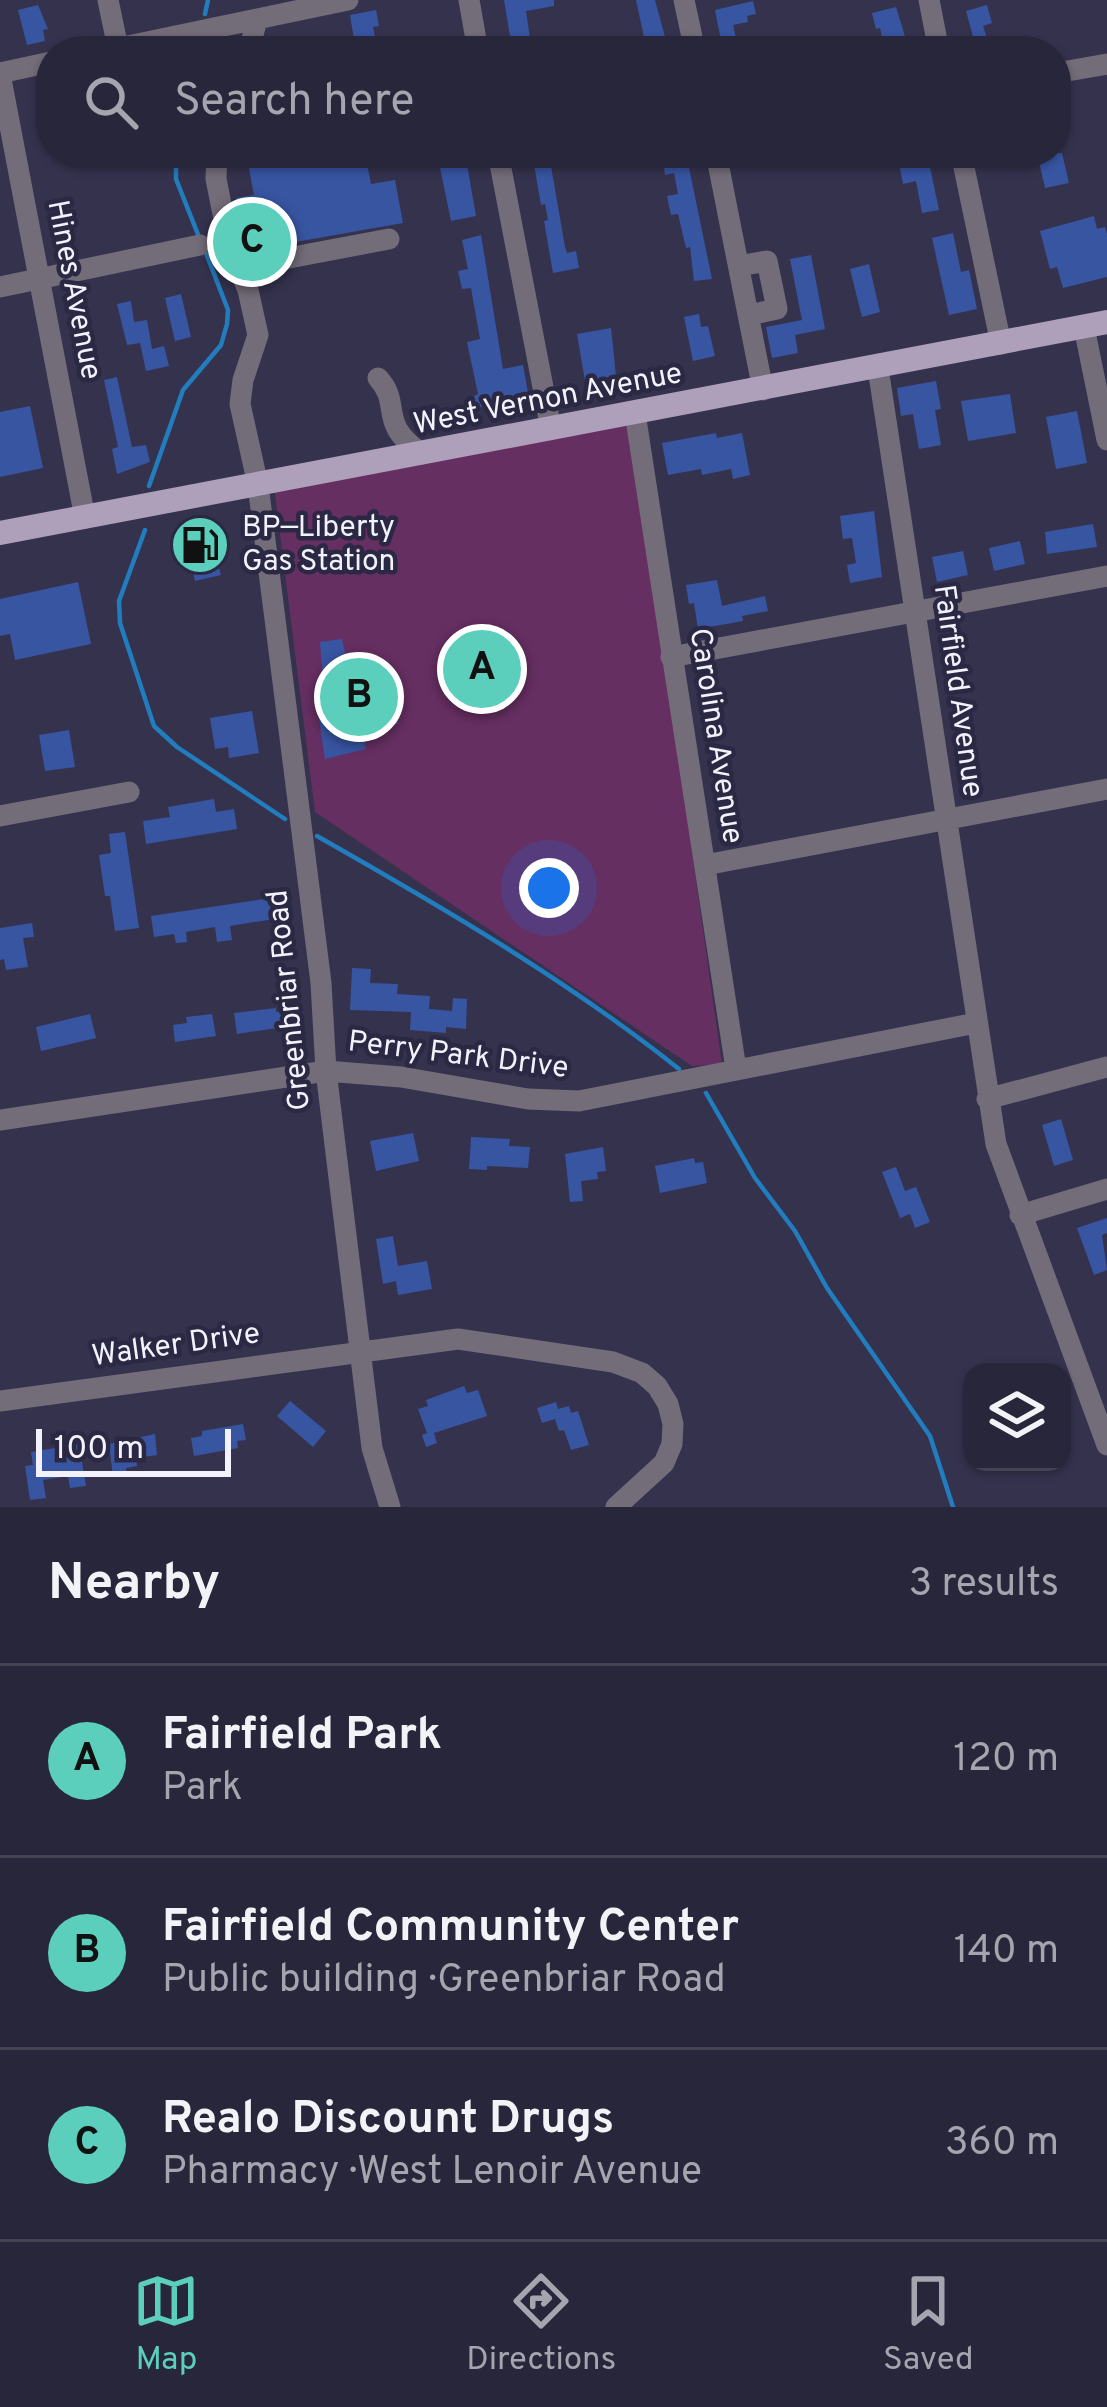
<!DOCTYPE html>
<html lang="en">
<head>
<meta charset="utf-8">
<style>
	body { margin:0; font-family:Overpass,sans-serif; background:#302e42; color:#f1f3f6 }
	.controls { position:absolute; right:36px; bottom:36px; display:grid; overflow:hidden; border-radius:24px; box-shadow:0 3px 9px #0004 }
	.controls button { width:108px; height:108px; display:grid; place-items:center; padding:0; border:0; border-bottom:3px solid #444354; background:#28263a; color:#f1f3f6; font:60px sans-serif }
	.scale { position:absolute; left:36px; bottom:30px; width:195px; box-sizing:border-box; padding-left:12px; border:6px solid #f2f1fc; border-top:0; font-size:33px; line-height:42px; white-space:nowrap; color:#f2f1fc; -webkit-text-stroke:9px #2b2843; paint-order:stroke }
	.you { position:absolute; left:549px; top:888px; width:42px; height:42px; margin:-30px; border:9px solid #fff; border-radius:50%; background:#1a73e8; box-shadow:0 0 0 18px #1a73e833 }
	.badge { display:grid; place-items:center; width:78px; height:78px; border-radius:50%; background:#5bcebc; color:#111; font-size:39px; font-weight:700 }
	.pin { position:absolute; translate:-50% -50%; border:6px solid #fff; box-shadow:0 3px 12px #0006 }
	.list { margin:0; padding:0; list-style:none }
	h2 { display:flex; justify-content:space-between; align-items:center; height:156px; margin:0; padding:0 48px; font-size:51px }
	h2 small { font-size:39px; font-weight:400; color:#a5a5af }
	.list li { display:grid; grid-template-columns:78px 1fr auto; gap:36px; align-items:center; box-sizing:border-box; height:192px; padding:0 48px; border-top:3px solid #444354 }
	.list b { display:block; font-size:45px; white-space:nowrap }
	.list p { margin:0; font-size:39px; white-space:nowrap; color:#a5a5af }
	.list em { font-size:39px; font-style:normal; color:#a5a5af }
	.icon { flex:none; width:66px; height:66px; fill:none; stroke:currentColor; stroke-width:2; stroke-linecap:round; stroke-linejoin:round }
	.map { position:relative; flex:none; width:1107px; height:1507px; overflow:hidden }
	.search { position:absolute; background:#28263a; box-shadow:0 3px 9px #0004; left:36px; right:36px; top:36px; height:132px; display:flex; align-items:center; gap:30px; box-sizing:border-box; padding:0 42px; border-radius:48px; color:#a5a5af; font-size:45px }
	.sheet { height:732px; background:#28263a }
	nav { display:flex; justify-content:space-around; align-items:center; box-sizing:border-box; height:168px; border-top:3px solid #444354; background:#28263a; font-size:33px; color:#a5a5af }
	nav a { display:grid; justify-items:center; gap:6px }
	nav .on { color:#5bcebc }
	.map>svg:first-child { display:block }
	.green { fill:#662f62 }
	.lines { fill:none; stroke-linecap:round; stroke-linejoin:round }
	.stream { stroke:#227dbe; stroke-width:4.5 }
	.building { fill:#3855a2 }
	.minor { stroke:#736c79; stroke-width:21 }
	.major { stroke:#aea0bb; stroke-width:24 }
	.labels { text-anchor:middle; dominant-baseline:central; stroke-width:9; stroke-linejoin:round; paint-order:stroke }
	.street-label { font-size:30px; fill:#f2f1fc; stroke:#2b2843 }
	.poi-label { font-size:30px; fill:#f2f1fc; stroke:#2b2843; text-anchor:start }
</style>
</head>
<body>
<div class="map">
<svg width="1107" height="1507" viewBox="0 0 1107 1507">
	<rect width="100%" height="100%" fill="#35324e"/>
	<!-- green -->
	<path class="green" d="M630 414 722 1064 692 1066 315 812 273 478Z"/>
	<g class="lines">
		<!-- stream -->
		<path class="stream" d="M205 14 208 0
			M197 51V47
			M176 153V179L199 237
			M149 486 183 390 221 345 227 324 228 310 206 253
			M145 530 119 601 120 623 154 726 177 747 285 819
			M317 836C442 907 567 980 679 1069
			M706 1093 755 1178 795 1231 827 1288 930 1436 953 1507"/>
	</g>
	<!-- building -->
	<path class="building" d="M504 0H554V6L526 11 530 38 511 42Z
		M636 0H655L668 48 647 51Z
		M753 1 756 14 747 16 748 22 733 25 739 51H723L715 10Z
		M38 5 48 29 43 30 45 41 27 45 18 10Z
		M987 5 992 23 983 26 990 47 1021 37 1025 51H977L966 11Z
		M896 7 904 33 908 51H885L880 28 876 29 872 13Z
		M376 10 379 26 373 27 378 51H356L350 15Z
		M246 153H365L371 184 395 180 403 223 284 244 283 237 263 241 264 247 248 250 236 198 254 195Z
		M437 153H465L476 216 451 221Z
		M532 153H561L563 164 551 166 565 247 567 253 576 251 579 268 553 273 544 221 548 220 545 204 541 205Z
		M662 153H686L712 279 694 281 690 247 686 248 678 214 671 215 667 196 678 194 674 173 665 175Z
		M897 153H927L939 210 922 213 916 181 903 184Z
		M1037 153H1062L1069 183 1045 188Z
		M1094 216 1097 229 1105 227 1107 234V277L1063 288 1057 267 1050 269 1040 231Z
		M953 233 961 272 969 270 977 309 949 315 932 238Z
		M481 235 503 369 523 365 529 398 476 408 474 396 478 394 467 342 480 339 471 288 462 289 458 271 468 269 462 240Z
		M811 255 825 329 795 335 798 353 772 358 766 327 802 320 790 259Z
		M869 264 880 312 862 317 850 269Z
		M181 294 191 337 175 341 165 298Z
		M131 301 134 322 147 320 152 349 164 346 169 366 146 371 140 343 127 345 117 304Z
		M699 314 701 327 708 326 715 356 693 361 684 317Z
		M611 328 616 376 585 381 577 334Z
		M117 377 132 447 146 445 150 462 117 474 112 449 118 447 104 380Z
		M936 381 941 409 935 410 941 445 919 449 913 414 901 416 897 388Z
		M1010 394 1016 433 968 441 961 401Z
		M30 406 43 468 0 477V412Z
		M1077 411 1087 463 1056 469 1046 417Z
		M716 433 717 438 742 433 750 475 733 479 731 469 702 475 701 469 668 475 662 443Z
		M874 511 882 577 850 583 847 565 856 563 852 538 843 539 840 516Z
		M206 524 221 575 195 581 188 548 192 547 188 527Z
		M1093 524 1097 547 1047 554 1045 532Z
		M1020 541 1025 564 994 571 989 548Z
		M963 551 968 575 937 582 932 557Z
		M717 580 722 606 765 596 768 611 742 616 743 621 698 629 694 603 689 604 686 585Z
		M78 582 91 644 15 660 10 634 0 636V599Z
		M342 639 350 676 391 671 398 724 369 728 370 736H364L366 749 325 759 319 719 326 718 320 642Z
		M252 711 259 753 229 758 228 747 215 749 210 718Z
		M69 730 75 767 45 771 39 735Z
		M214 799 216 812 234 809 237 829 146 844 143 821 170 817 168 807Z
		M125 832 139 928 115 931 110 896H105L99 855 111 853 109 834Z
		M277 897 280 918 230 926 232 940 217 942 215 927 186 932 187 942 176 943 174 934 154 937 151 916Z
		M32 923 34 937 23 938 28 967 6 970 4 959 0 960V928Z
		M352 968 371 969 370 983 398 984 397 994 430 996 429 1009 452 1011 453 998 467 999 466 1029 446 1027V1033L410 1030 411 1012 350 1010Z
		M276 1008V1012L294 1009 296 1025 237 1034 234 1013Z
		M90 1014 96 1038 41 1051 36 1027Z
		M212 1014 216 1036 175 1042 173 1025 187 1023 186 1017Z
		M1061 1119 1073 1160 1054 1166 1042 1125Z
		M413 1133 419 1161 376 1171 370 1141Z
		M471 1137 510 1139 509 1146 530 1147 528 1168 487 1166V1170L469 1169Z
		M603 1147 606 1171 597 1172 598 1179 581 1181 583 1201 570 1202 565 1154Z
		M694 1158 695 1163 703 1162 707 1183 660 1193 655 1166Z
		M896 1167 905 1191 916 1187 930 1222 915 1228 910 1214 900 1218 882 1172Z
		M1107 1218V1233L1102 1235 1107 1270 1094 1275 1077 1228Z
		M393 1236 398 1266 427 1261 432 1289 398 1295 396 1281 383 1284 376 1239Z
		M464 1386 467 1393 478 1390 487 1416 434 1433 437 1443 426 1447 422 1435 427 1433 418 1409 428 1406 426 1400Z
		M290 1401 326 1431 313 1447 277 1416Z
		M556 1402 558 1409 569 1406 571 1413 578 1411 589 1445 571 1450 564 1430 559 1431 555 1419 542 1423 537 1408Z
		M243 1424 246 1440 237 1441 238 1448 194 1456 191 1438 202 1436V1431Z
		M155 1434 157 1455 136 1458 137 1466 126 1468 127 1475 113 1477 109 1444Z
		M79 1444 86 1486 70 1488 68 1476 43 1480 46 1498 30 1500 25 1466 33 1465 31 1452Z"/>
	<g class="lines">
		<!-- minor -->
		<path class="minor" d="M108 0 118 48
			M469 0 478 51
			M684 0 695 51
			M929 0 939 51
			M104 51 348 0
			M249 51 257 19
			M0 73 51 62
			M1056 73 1107 64
			M0 74 85 518
			M217 153 216 179 229 244 248 290 258 335 243 380 240 404 258 485 304 848 321 983 326 1071 372 1448 390 1507
			M498 153 551 429
			M716 153 763 390
			M961 153 1001 344
			M739 266 767 261 777 309 749 315
			M241 267 389 239
			M0 287 200 245
			M1084 327 1107 440
			M878 368 996 1144 1107 1445
			M378 378C403 405 376 422 422 454
			M635 413 736 1069
			M671 657 1107 576
			M0 816 129 792
			M705 865 1107 789
			M987 1099 1107 1067
			M0 1120 326 1071 401 1077 528 1099 579 1101 976 1023
			M1020 1215 1107 1189
			M0 1401 458 1339 613 1362 642 1373 657 1386 668 1404 673 1424 672 1444 664 1463 616 1507"/>
		<!-- major -->
		<path class="major" d="M0 533 1107 322"/>
	</g>
	<!-- icons -->
	<defs>
		<g id="fuel-disc" transform="scale(3)"><circle r="9.5" fill="#5bcebc" stroke="#2b2843"/><path d="M-5.5-6h7V0h2V4h1.3V-2.5L3-4.5l.8-.8L6-3V5H2.5V1h-1V6h-7ZM-4.2-4.7v3.2H.2V-4.7Z" fill="#111"/></g>
	</defs>
	<g fill-rule="evenodd">
		<use href="#fuel-disc" x="200" y="545"/>
	</g>
	<g class="labels">
		<!-- street labels -->
		<g class="street-label">
			<text transform="translate(73 290) rotate(79)">Hines Avenue</text>
			<text transform="translate(548 400) rotate(-11)">West Vernon Avenue</text>
			<text transform="translate(957 691) rotate(82)">Fairfield Avenue</text>
			<text transform="translate(715 736) rotate(81)">Carolina Avenue</text>
			<text transform="translate(290 1000) rotate(-96)">Greenbriar Road</text>
			<text transform="translate(458 1056) rotate(7)">Perry Park Drive</text>
			<text transform="translate(176 1346) rotate(-8)">Walker Drive</text>
		</g>
		<!-- poi labels -->
		<g class="poi-label">
			<text x="242" y="528">BP—Liberty<tspan x="242" dy="34">Gas Station</tspan></text>
		</g>
	</g>
</svg>
<div class="controls">
<button><svg class="icon" aria-label="layers" viewBox="0 0 24 24"><path d="M12 4l9 5-9 5-9-5zM3 14l9 5 9-5"/></svg></button>
</div>
<div class="scale">100 m</div>
<div class="you"></div>
<div class="pin badge" style="left:482px;top:669px">A</div>
<div class="pin badge" style="left:359px;top:697px">B</div>
<div class="pin badge" style="left:252px;top:242px">C</div>
<div class="search"><svg class="icon" aria-label="search" viewBox="0 0 24 24"><circle cx="10" cy="10" r="6"/><path d="M15 15l6 6"/></svg>Search here</div>
</div>
<section class="sheet">
<h2>Nearby<small>3 results</small></h2>
<ul class="list">
<li><span class="badge">A</span><div><b>Fairfield Park</b><p>Park</p></div><em>120 m</em></li>
<li><span class="badge">B</span><div><b>Fairfield Community Center</b><p>Public building · Greenbriar Road</p></div><em>140 m</em></li>
<li><span class="badge">C</span><div><b>Realo Discount Drugs</b><p>Pharmacy · West Lenoir Avenue</p></div><em>360 m</em></li>
</ul>
</section>
<nav>
<a class="on"><svg class="icon" aria-label="map" viewBox="0 0 24 24"><path d="M3 6l6-2 6 2 6-2v14l-6 2-6-2-6 2zM9 4v14M15 6v14"/></svg>Map</a>
<a><svg class="icon" aria-label="directions" viewBox="0 0 24 24"><path d="M12 3l9 9-9 9-9-9zM9 14v-3h6M13 9l2 2-2 2"/></svg>Directions</a>
<a><svg class="icon" aria-label="saved" viewBox="0 0 24 24"><path d="M7 4h10v16l-5-4-5 4z"/></svg>Saved</a>
</nav>
</body>
</html>
